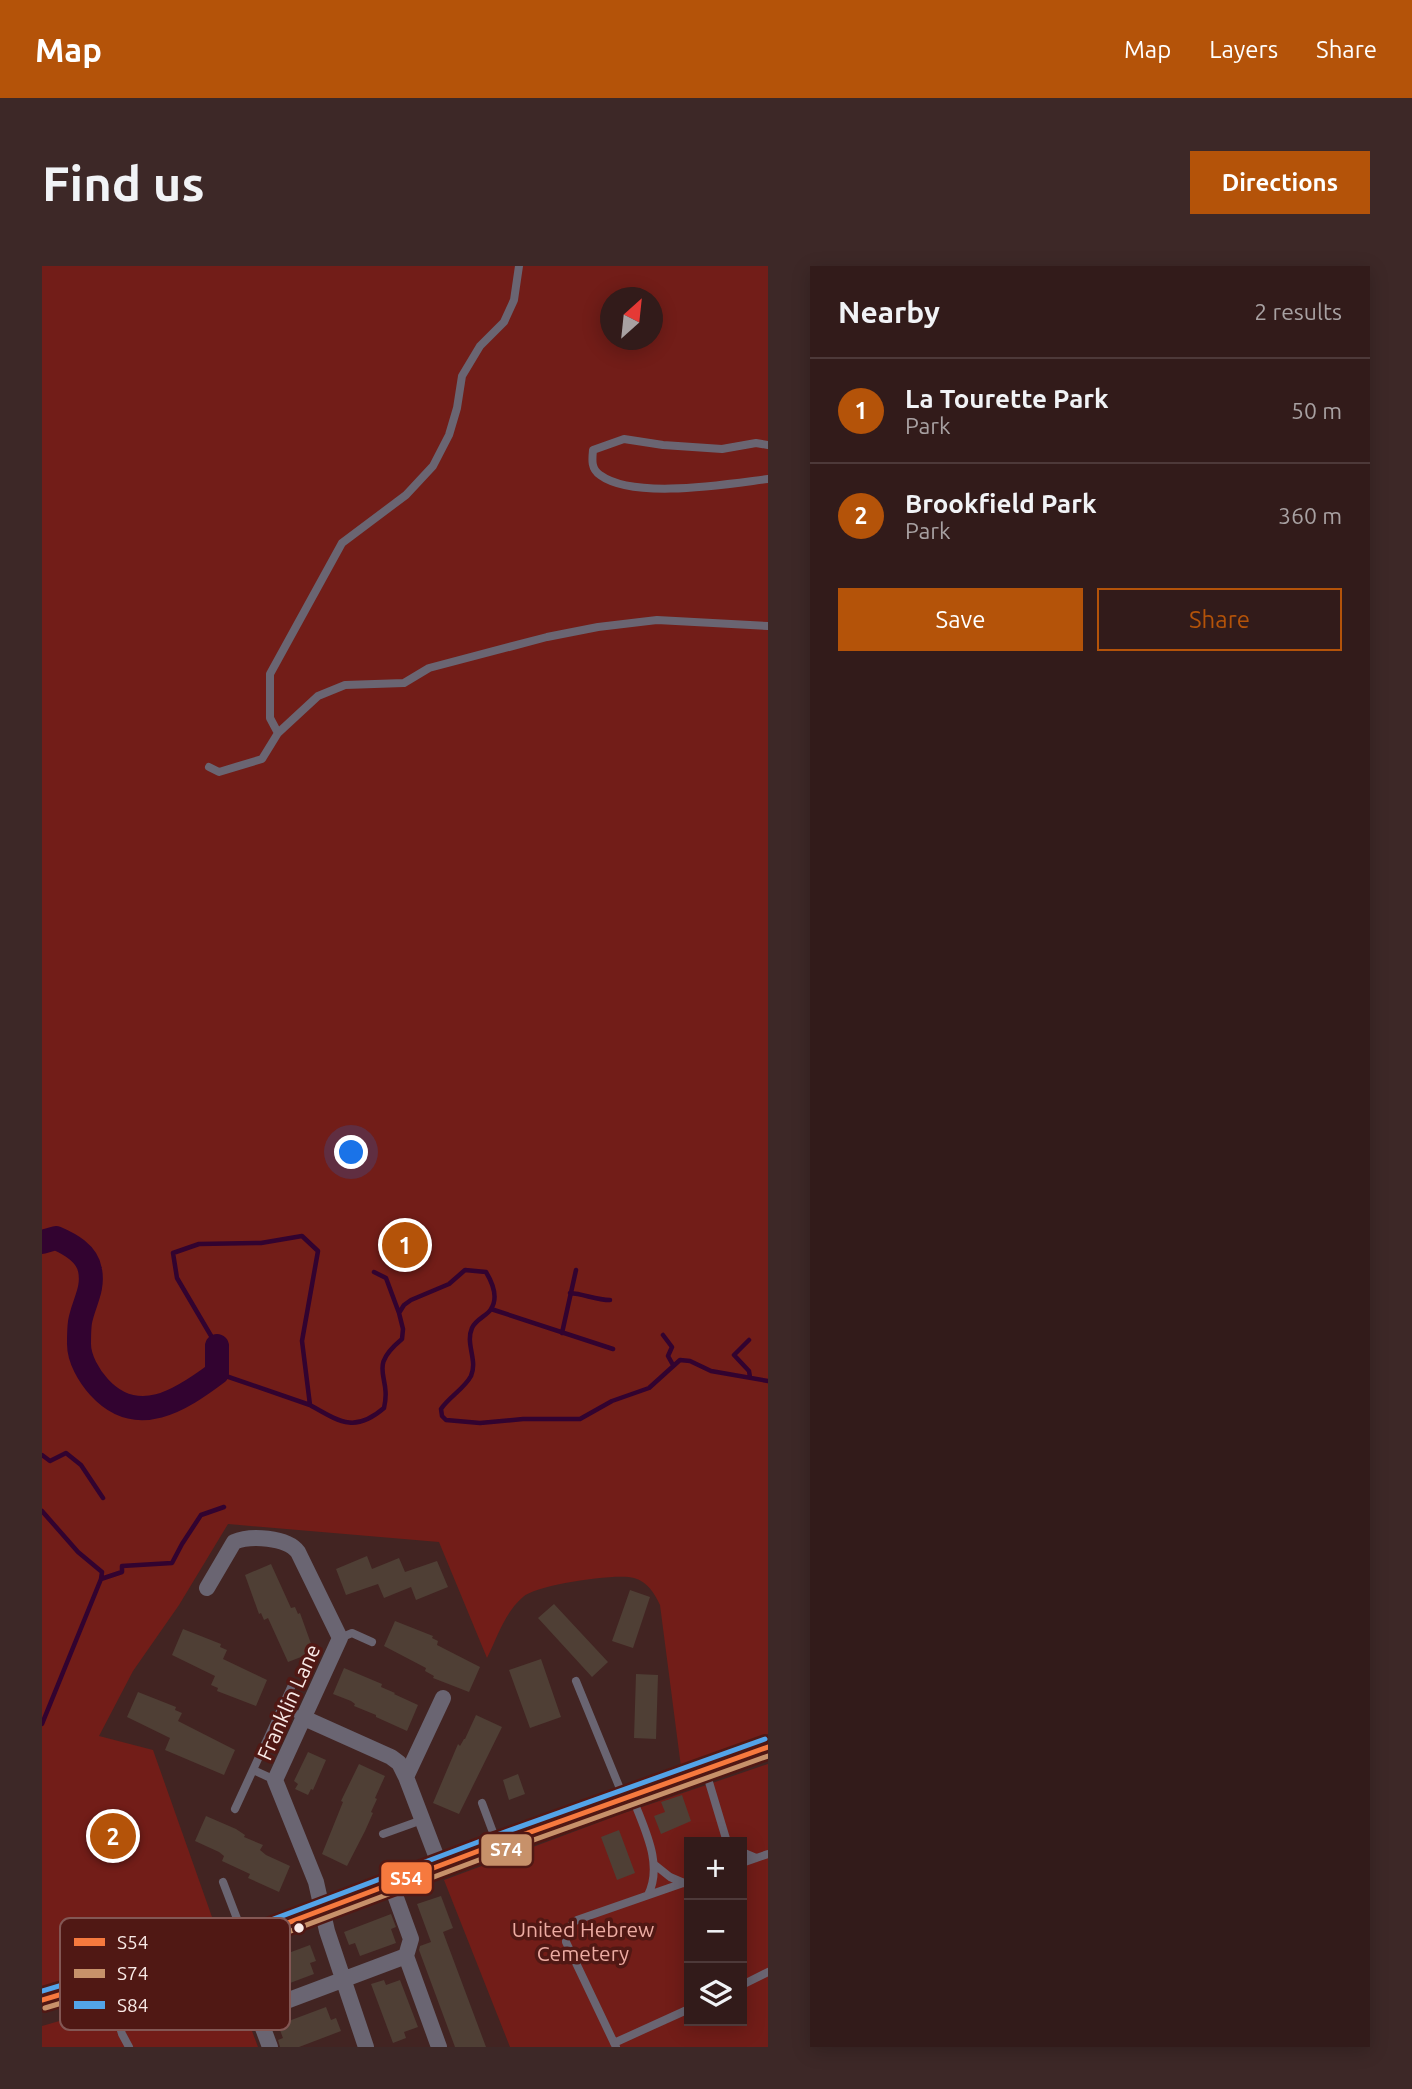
<!DOCTYPE html>
<html lang="en">
<head>
<meta charset="utf-8">
<style>
	body { margin:0; font-family:Ubuntu,sans-serif; background:#3d2827; color:#f1f3f6 }
	.controls { position:absolute; right:21px; bottom:21px; display:grid; overflow:hidden; border-radius:0px; box-shadow:0 4px 18px #0003 }
	.controls button { width:63px; height:63px; display:grid; place-items:center; padding:0; border:0; border-bottom:2px solid #4d3939; background:#321b1a; color:#f1f3f6; font:35px sans-serif }
	.compass { position:absolute; left:558px; top:21px; width:63px; height:63px; border-radius:50%; background:#321b1a; box-shadow:0 4px 18px #0003; rotate:27deg }
	.you { position:absolute; left:310px; top:887px; width:24px; height:24px; margin:-18px; border:5px solid #fff; border-radius:50%; background:#1a73e8; box-shadow:0 0 0 10px #1a73e833 }
	.badge { display:grid; place-items:center; width:46px; height:46px; border-radius:50%; background:#b45309; color:#fff; font-size:23px; font-weight:700 }
	.pin { position:absolute; translate:-50% -50%; border:4px solid #fff; box-shadow:0 2px 7px #0006 }
	.list { margin:0; padding:0; list-style:none }
	h2 { display:flex; justify-content:space-between; align-items:center; height:91px; margin:0; padding:0 28px; font-size:30px }
	h2 small { font-size:23px; font-weight:400; color:#a8a1a2 }
	.list li { display:grid; grid-template-columns:46px 1fr auto; gap:21px; align-items:center; box-sizing:border-box; height:105px; padding:0 28px; border-top:2px solid #4d3939 }
	.list b { display:block; font-size:26px; white-space:nowrap }
	.list p { margin:0; font-size:23px; white-space:nowrap; color:#a8a1a2 }
	.list em { font-size:23px; font-style:normal; color:#a8a1a2 }
	.actions { display:flex; gap:14px; padding:21px 28px }
	.actions a { flex:1; padding:16px 0; border:2px solid #b45309; border-radius:0px; text-align:center; font-size:24px; color:#b45309 }
	.actions .main { background:#b45309; color:#fff }
	.icon { flex:none; width:38px; height:38px; fill:none; stroke:currentColor; stroke-width:2; stroke-linecap:round; stroke-linejoin:round }
	.map { position:relative; flex:none; width:726px; height:1781px; overflow:hidden; border-radius:0px }
	header { display:flex; align-items:center; gap:42px; box-sizing:border-box; height:98px; padding:0 35px; background:#b45309; color:#fff }
	header strong { font-size:33px }
	nav { display:flex; gap:38px; margin-inline-start:auto; font-size:24px }
	.intro { display:flex; align-items:center; justify-content:space-between; box-sizing:border-box; height:168px; padding:0 42px }
	h1 { margin:0; font-size:49px }
	.button { padding:18px 32px; border-radius:0px; background:#b45309; color:#fff; font-size:24px; font-weight:700 }
	main { display:flex; gap:42px; padding:0 42px }
	aside { flex:1; background:#321b1a; border-radius:0px; box-shadow:0 4px 18px #0003 }
	.map>svg:first-child { display:block }
	.green { fill:#721d18; fill-rule:evenodd }
	.lines { fill:none; stroke-linecap:round; stroke-linejoin:round }
	.stream { stroke:#320330; stroke-width:4.5 }
	.river { stroke:#320330; stroke-width:24 }
	.building { fill:#4f3f35 }
	.lane { stroke:#6a6572; stroke-width:8 }
	.street { stroke:#6a6572; stroke-width:16 }
	.secondary { stroke:#6e6873; stroke-width:21 }
	.bus-1-casing { stroke:#501814; stroke-width:10 }
	.bus-2-casing { stroke:#501814; stroke-width:10 }
	.bus-3-casing { stroke:#501814; stroke-width:10 }
	.bus-1 { stroke:#f6793e; stroke-width:5 }
	.bus-2 { stroke:#c7916a; stroke-width:5 }
	.bus-3 { stroke:#53a3e8; stroke-width:5 }
	.bus-dot { fill:#faebe8; stroke:#501814; stroke-width:2.5 }
	.labels { text-anchor:middle; dominant-baseline:central; stroke-width:7; stroke-linejoin:round; paint-order:stroke }
	.street-label { font-size:21px; fill:#faebe8; stroke:#501814 }
	.park-label { font-size:21px; fill:#edaca3; stroke:#501814 }
	.key { fill:#501814; stroke:#835754; stroke-width:2 }
	.key-label { font-size:19px; fill:#faebe8 }
	.line-badge { stroke:#501814; stroke-width:2.5 }
	.badge-label { font-size:19px; text-anchor:middle; font-weight:bold; fill:#fff }
</style>
</head>
<body>
<header>
<strong>Map</strong>
<nav><a>Map</a><a>Layers</a><a>Share</a></nav>
</header>
<div class="intro"><h1>Find us</h1><a class="button">Directions</a></div>
<main>
<div class="map">
<svg width="726" height="1781" viewBox="0 0 726 1781">
	<rect width="100%" height="100%" fill="#422422"/>
	<!-- green -->
	<path class="green" d="M0 0H726V1468L639 1501 618 1339C612 1327 606 1316 592 1312 574 1307 494 1319 481 1331 463 1346 455 1372 445 1392L397 1276 186 1258 137 1339 91 1405 57 1470 111 1484 176 1668 0 1720ZM568 32H610V74H568Z
		M726 1498V1781H468L402 1614 582 1547ZM647 1576H700V1755H647Z
		M188 1706 216 1781H0V1760Z"/>
	<g class="lines">
		<!-- stream -->
		<path class="stream" d="M332 1006 344 1012 357 1047
			M528 1027C542 1028 554 1034 568 1034
			M449 1043 571 1083
			M520 1067 534 1004
			M621 1069 630 1081 626 1090 631 1099
			M707 1074 692 1089 707 1105 708 1111
			M175 1080 135 1012 131 987 157 978 219 977 260 970 276 985 260 1075 268 1139C298 1156 313 1167 342 1142 350 1108 324 1103 360 1073L361 1063 357 1047 362 1039 369 1034 407 1018 423 1004 444 1006C450 1016 457 1031 449 1043 445 1050 434 1053 430 1062 423 1078 436 1094 429 1110 422 1123 407 1131 399 1143L400 1150 404 1154 438 1157 481 1153H538L570 1135 607 1122 638 1094 648 1095 669 1105 726 1115
			M175 1107 268 1139
			M0 1189 8 1195 24 1187 39 1199 61 1232
			M0 1245 36 1286 60 1306 59 1313 0 1458
			M59 1313 80 1306V1300L130 1297 140 1278 159 1249 182 1241"/>
		<!-- river -->
		<path class="river" d="M0 976 14 972C28 978 45 987 48 1004 52 1024 41 1038 38 1056 37 1063 37 1071 37 1078 37 1093 47 1110 57 1121 95 1163 139 1134 175 1107V1080"/>
	</g>
	<!-- building -->
	<path class="building" d="M325 1290 330 1303 357 1292 363 1306 395 1295 406 1321 374 1334 369 1321 342 1332 336 1318 304 1329 294 1303Z
		M229 1298 249 1342 253 1341 256 1348 258 1347 272 1386 246 1396 226 1352 222 1354 219 1347 217 1348 203 1309Z
		M588 1324 608 1331 591 1382 570 1375Z
		M512 1338 566 1396 550 1411 496 1352Z
		M353 1355 391 1370 390 1372 396 1375 395 1379 438 1401 427 1426 391 1412 392 1410 383 1405 384 1402 342 1380Z
		M141 1363 179 1378 178 1381 185 1384 181 1393 225 1414 214 1440 175 1425 176 1422 169 1419 173 1410 130 1389Z
		M499 1393 519 1451 488 1462 467 1404Z
		M302 1402 340 1418 339 1421 353 1427 352 1428 376 1439 365 1465 334 1451V1449L312 1440 313 1438 309 1435 291 1428Z
		M594 1408 616 1409 614 1473 592 1472Z
		M96 1426 134 1441 133 1444 140 1447 136 1455 193 1484 182 1509 123 1484 128 1472 85 1451Z
		M434 1449 460 1461 417 1548 391 1537 416 1478 418 1480 422 1473H423Z
		M266 1486 284 1494 271 1524 269 1523 266 1529 253 1523 256 1518 252 1515Z
		M317 1498 343 1510 333 1532 335 1533 329 1546 331 1547 323 1565 305 1600 280 1588 301 1536 299 1535Z
		M476 1508 483 1528 467 1534 461 1514Z
		M640 1529 649 1555 619 1568 612 1550 623 1546 619 1536Z
		M164 1550 194 1563 203 1569 202 1571 221 1579 218 1584 224 1589 248 1600 237 1626 206 1612 208 1608 180 1595 182 1590 177 1586 153 1575Z
		M577 1564 593 1607 575 1614 559 1571Z
		M399 1630 411 1662 401 1666 444 1781H413L377 1684 378 1680 389 1676 375 1638Z
		M349 1648 354 1661 349 1663 354 1677 318 1690 313 1677 307 1679 302 1666Z
		M268 1679 274 1695 268 1697 272 1708 211 1731 207 1720 201 1723 195 1706Z
		M342 1714 344 1719 358 1714 376 1761 362 1766 364 1772 351 1777 329 1718Z
		M284 1741 289 1754 294 1752 299 1765 257 1781H238L236 1774 241 1772 236 1759Z"/>
	<g class="lines">
		<!-- lane -->
		<path class="lane" d="M477 0 472 34 462 56 438 80 420 110 415 142 407 169 391 200 364 229 300 277 228 408V452L236 467 276 430 303 419 362 417 387 402 505 371 556 361 615 354 726 360
			M726 179 714 177 680 183 621 179 582 173 551 184C550 194 549 203 558 209 592 234 685 218 726 213
			M167 501 177 506 220 493 236 467
			M298 1372 310 1367 330 1376
			M534 1415 581 1530
			M240 1441 262 1452
			M211 1504 233 1514
			M664 1506 685 1576
			M590 1530C601 1561 622 1597 606 1629
			M440 1537 455 1577
			M193 1543 251 1417
			M341 1568 380 1554
			M700 1586 714 1592
			M700 1597 726 1588
			M613 1599 628 1611 642 1617
			M181 1616 202 1671
			M65 1716 80 1768 87 1781
			M700 1719 726 1706
			M572 1777 647 1743
			M574 1781 524 1676C524 1666 526 1660 535 1654L647 1615"/>
		<!-- street -->
		<path class="street" d="M165 1322 192 1276C208 1269 245 1271 256 1286L298 1372 233 1514 274 1616 285 1665 324 1781
			M262 1452 349 1491 357 1497 364 1511 398 1600
			M364 1511 401 1432
			M349 1618 369 1673 364 1690
			M228 1781 215 1746 364 1690 397 1781"/>
		<!-- secondary -->
		<path class="secondary" d="M0 1734 203 1673 455 1578 726 1481"/>
		<!-- bus-1 casing -->
		<g class="bus-1-casing">
			<path id="bus-1" d="M0 1734 203 1673 455 1578 726 1481"/>
		</g>
		<!-- bus-2 casing -->
		<g class="bus-2-casing">
			<path id="bus-2" d="M3 1742 206 1681 458 1586 726 1490"/>
		</g>
		<!-- bus-3 casing -->
		<g class="bus-3-casing">
			<path id="bus-3" d="M0 1725 200 1665 452 1570 723 1473"/>
		</g>
		<!-- bus-1 -->
		<use href="#bus-1" class="bus-1"/>
		<!-- bus-2 -->
		<use href="#bus-2" class="bus-2"/>
		<!-- bus-3 -->
		<use href="#bus-3" class="bus-3"/>
	</g>
	<!-- markers -->
	<circle class="bus-dot" cx="257" cy="1662" r="6"/>
	<g class="labels">
		<!-- street labels -->
		<g class="street-label">
			<text transform="translate(246 1436) rotate(-66)">Franklin Lane</text>
		</g>
		<!-- park labels -->
		<g class="park-label">
			<text x="541" y="1663">United Hebrew<tspan x="541" dy="24">Cemetery</tspan></text>
		</g>
	</g>
	<!-- legend -->
	<rect x="18" y="1652" width="230" height="112" rx="10" class="key"/>
	<rect x="32" y="1672" width="31" height="8" fill="#f6793e"/>
	<rect x="32" y="1703" width="31" height="9" fill="#c7916a"/>
	<rect x="32" y="1735" width="31" height="8" fill="#53a3e8"/>
	<g class="key-label">
		<text x="75" y="1683">S54</text>
		<text x="75" y="1714">S74</text>
		<text x="75" y="1746">S84</text>
	</g>
	<g class="line-badge">
		<rect x="438" y="1567" width="53" height="34" rx="7" fill="#c7916a"/>
		<rect x="338" y="1595" width="53" height="34" rx="7" fill="#f6793e"/>
	</g>
	<g class="badge-label">
		<text x="464" y="1590">S74</text>
		<text x="364" y="1619">S54</text>
	</g>
</svg>
<div class="controls">
<button>+</button>
<button>−</button>
<button><svg class="icon" aria-label="layers" viewBox="0 0 24 24"><path d="M12 4l9 5-9 5-9-5zM3 14l9 5 9-5"/></svg></button>
</div>
<svg class="compass" viewBox="-18 -18 36 36"><path d="M0-13l5 13h-10z" fill="#e53935"/><path d="M0 13l5-13h-10z" fill="#a8a1a2"/></svg>
<div class="you"></div>
<div class="pin badge" style="left:363px;top:979px">1</div>
<div class="pin badge" style="left:71px;top:1570px">2</div>
</div>
<aside>
<h2>Nearby<small>2 results</small></h2>
<ul class="list">
<li><span class="badge">1</span><div><b>La Tourette Park</b><p>Park</p></div><em>50 m</em></li>
<li><span class="badge">2</span><div><b>Brookfield Park</b><p>Park</p></div><em>360 m</em></li>
</ul>
<div class="actions"><a class="main">Save</a><a>Share</a></div>
</aside>
</main>
</body>
</html>
